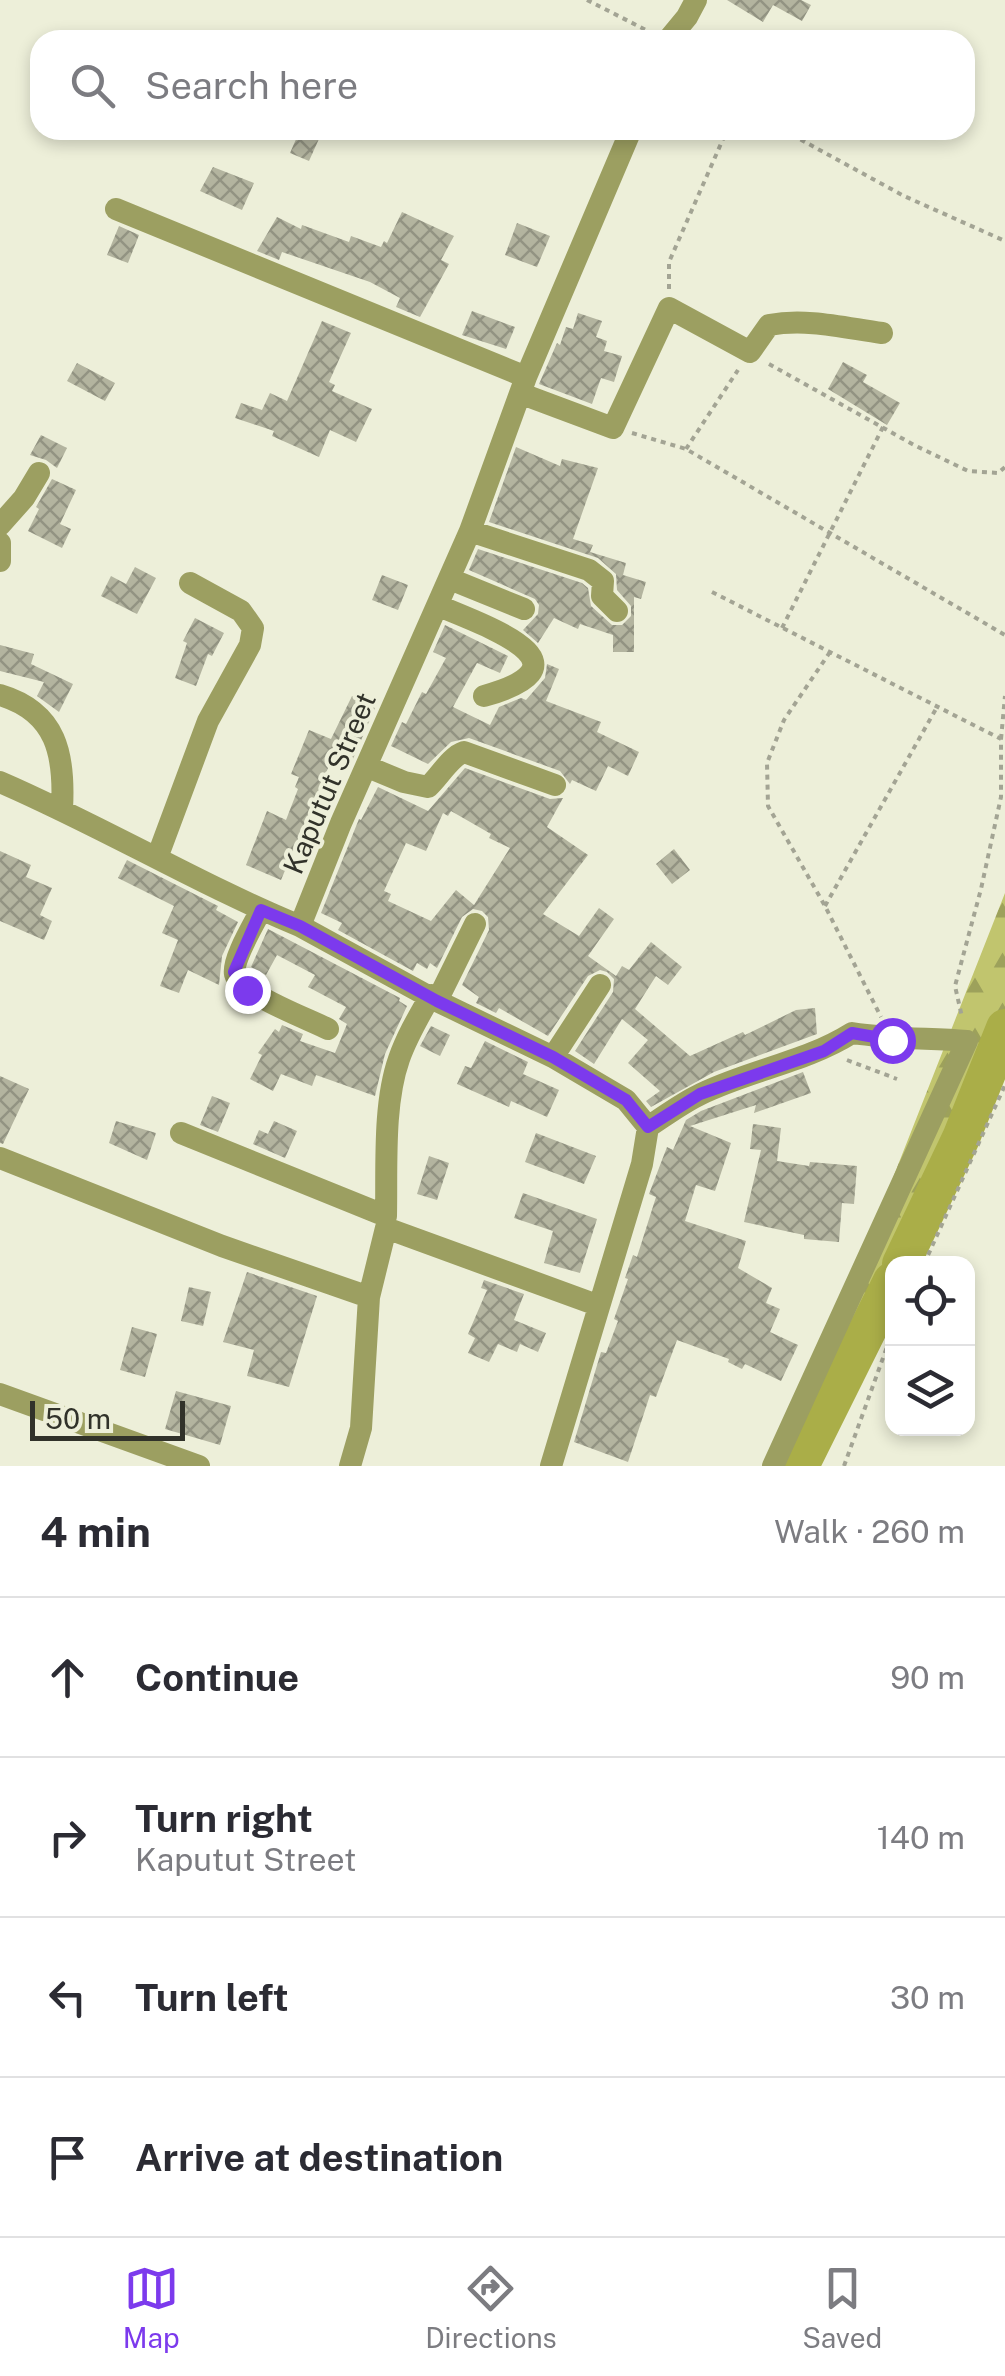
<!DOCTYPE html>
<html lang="en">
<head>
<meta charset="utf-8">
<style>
	body { margin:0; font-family:"Public Sans",sans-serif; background:#f7f7f7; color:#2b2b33 }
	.controls { position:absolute; right:30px; bottom:30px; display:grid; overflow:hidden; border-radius:20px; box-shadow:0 5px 15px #0003 }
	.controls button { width:90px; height:90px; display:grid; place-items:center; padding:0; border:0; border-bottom:2px solid #e1e1e2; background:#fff; color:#2b2b33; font:50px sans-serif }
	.scale { position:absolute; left:30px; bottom:25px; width:155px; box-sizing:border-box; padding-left:10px; border:5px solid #31322a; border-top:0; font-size:28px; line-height:35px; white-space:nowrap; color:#31322a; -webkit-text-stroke:8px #edefd9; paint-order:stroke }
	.stop { position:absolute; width:30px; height:30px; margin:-22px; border:8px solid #7c3aed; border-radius:50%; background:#fff }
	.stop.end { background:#7c3aed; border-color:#fff; box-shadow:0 2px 10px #0008 }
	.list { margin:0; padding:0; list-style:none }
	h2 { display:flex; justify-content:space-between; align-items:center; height:130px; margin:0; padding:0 40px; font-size:42px }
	h2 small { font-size:32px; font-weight:400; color:#7c7c81 }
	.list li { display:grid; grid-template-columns:65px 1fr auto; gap:30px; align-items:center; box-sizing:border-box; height:160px; padding:0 40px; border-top:2px solid #e1e1e2 }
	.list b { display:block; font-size:38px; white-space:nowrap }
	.list p { margin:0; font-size:32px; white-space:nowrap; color:#7c7c81 }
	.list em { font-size:32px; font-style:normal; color:#7c7c81 }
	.icon { flex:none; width:55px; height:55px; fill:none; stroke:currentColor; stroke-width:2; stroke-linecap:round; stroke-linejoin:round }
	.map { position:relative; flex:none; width:1005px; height:1466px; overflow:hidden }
	.search { position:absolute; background:#fff; box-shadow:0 5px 15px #0003; left:30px; right:30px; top:30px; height:110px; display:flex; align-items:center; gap:25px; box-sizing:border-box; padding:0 35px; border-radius:30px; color:#7c7c81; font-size:38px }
	.sheet { height:770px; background:#fff }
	nav { display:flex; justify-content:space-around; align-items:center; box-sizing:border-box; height:140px; border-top:2px solid #e1e1e2; background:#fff; font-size:28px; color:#7c7c81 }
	nav a { display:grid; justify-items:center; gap:5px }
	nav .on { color:#7c3aed }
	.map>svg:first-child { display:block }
	.forest { fill:url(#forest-firs) }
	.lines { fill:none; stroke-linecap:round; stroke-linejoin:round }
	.river { stroke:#aaae48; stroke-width:38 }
	.building { fill:url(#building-cross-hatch); fill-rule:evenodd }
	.path { stroke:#a3a494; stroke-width:4; stroke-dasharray:5 5; stroke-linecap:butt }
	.minor { stroke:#9c9f61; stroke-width:22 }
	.route { stroke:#7c3aed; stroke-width:12 }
	.labels { text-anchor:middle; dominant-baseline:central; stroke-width:8; stroke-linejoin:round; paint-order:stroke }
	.street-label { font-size:28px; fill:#31322a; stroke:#edefd9 }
</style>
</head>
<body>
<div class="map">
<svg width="1005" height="1466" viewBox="0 0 1005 1466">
	<defs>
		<pattern id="forest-firs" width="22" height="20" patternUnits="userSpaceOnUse" patternTransform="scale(2.5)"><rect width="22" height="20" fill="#c1c56e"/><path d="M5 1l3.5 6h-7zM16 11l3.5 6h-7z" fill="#9da15b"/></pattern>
		<pattern id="building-cross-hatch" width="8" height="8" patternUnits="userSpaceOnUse" patternTransform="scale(2.5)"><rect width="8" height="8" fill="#b3b49f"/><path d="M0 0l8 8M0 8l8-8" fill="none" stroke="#929382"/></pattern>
	</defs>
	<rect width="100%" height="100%" fill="#edefd9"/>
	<!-- forest -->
	<path class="forest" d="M1005 893V1076L918 1263 892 1264V1319L881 1344 826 1348Z"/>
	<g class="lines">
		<!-- river -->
		<path class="river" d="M901 1264 961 1138 1005 1028
			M800 1466 892 1281"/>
	</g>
	<!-- building -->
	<path class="building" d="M727 0H801L811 5 802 21 773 5 763 22Z
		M300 130H323L309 161 290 153Z
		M213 167 254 183 242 210 200 191Z
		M402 212 454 236 441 260 449 264 420 317 396 307 400 298 370 282 282 252 279 260 257 251 277 217 301 229 302 225 349 242 351 236 381 247 384 241 387 243Z
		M517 223 550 236 537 267 505 255Z
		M119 226 139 235 128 263 107 255Z
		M472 311 515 327 506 349 462 335Z
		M578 313 602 321 596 337 607 341 604 351 622 356 614 382 601 378 592 404 539 384 557 343 560 345 566 327 573 329Z
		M322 321 351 333 329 382 335 385 332 391 372 409 356 442 330 430 319 457 272 436 274 431 235 418 241 403 262 410 270 393 287 401Z
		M843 362 867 375 863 382 900 403 887 425 828 389Z
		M77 363 115 383 105 401 67 381Z
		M41 435 67 448 57 468 46 460 30 455Z
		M516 447 560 466 562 459 598 468 573 539 593 545 590 552 626 563 623 575 646 582 641 599 634 597V652H613V635L580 624 578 629 554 618 538 643 523 630 538 614 539 605 535 599 469 570 478 549 582 583 588 588 591 606 612 625H622L631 616V606L617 590 616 574 598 558 489 522Z
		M52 479 76 490 60 524 71 529 62 548 28 531 39 509 36 507Z
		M135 567 156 578 137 614 101 596 111 576 126 584Z
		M382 575 408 585 398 610 372 600Z
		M195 618 224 633 212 656 208 654 196 686 175 678 187 643 183 641Z
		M445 625 508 656 500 673 477 663 453 707 490 725 499 707 521 698 526 700 545 678 547 664 559 669 546 701 601 722 597 732 639 752 628 776 608 766 596 791 572 780 570 784 560 771 469 738 451 742 428 764 391 746 402 722 406 724 422 692 426 694 446 658 433 652Z
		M0 645 34 654 31 664 73 684 59 712 37 696 44 682 0 671Z
		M352 696 375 708 349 768 331 761 281 880 246 865 267 811 286 820 298 789 295 787 299 777 291 774 309 730 331 739Z
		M465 768 550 799 563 798 547 827 588 855 543 914 579 936 599 908 614 919 588 956 616 976 622 966 629 970 651 942 682 967 668 985 656 976 635 1009 690 1056 743 1032 745 1035 796 1010 815 1008 817 1034 714 1072 651 1107 646 1101 660 1091 628 1063 648 1040 622 1019 594 1064 575 1051 613 992 614 979 607 972 600 970 588 976 548 1036 499 1008 496 1013 476 1003 479 997 462 985 489 930 488 917 482 911 473 909 462 917 437 968 430 963 427 969 417 963 413 971 338 930 342 923 321 913 359 819 361 820 378 787 428 811ZM451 811 491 834 489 838 510 848 474 905 456 890 431 921 388 901 391 894 384 891 406 843 426 851 443 813 448 816Z
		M674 849 690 870 672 884 656 864Z
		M0 851 31 865 26 877 52 888 40 915 52 921 44 940 0 921Z
		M127 860 218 906 216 910 238 922 222 956 219 985 188 970 179 993 160 986 178 940 162 933 174 906 118 878Z
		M268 929 400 998 399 1001 407 1006 385 1054 375 1096 316 1075 312 1086 281 1074 273 1091 250 1079 262 1055 258 1053 275 1029 279 1032 282 1025 303 1034 300 1041 335 1053 347 1024 339 1019 346 1007 308 987 315 975 277 955 266 975 251 967Z
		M431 1026 450 1035 440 1056 420 1046Z
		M485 1041 528 1062 523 1074 559 1090 547 1117 511 1101 509 1107 457 1084 465 1066 471 1068Z
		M803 1072 811 1093 754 1113 756 1105 690 1126 731 1143 715 1191 696 1185 685 1221 746 1241 738 1268 772 1288 766 1303 780 1309 770 1332 798 1345 781 1381 745 1364 742 1369 728 1362 729 1359 677 1340 656 1397 650 1395 628 1462 574 1442 601 1352 606 1353 618 1321 614 1319 628 1279 625 1278 633 1255 637 1257 656 1197 649 1194 667 1147 673 1150 686 1120 701 1111Z
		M0 1076 29 1089 3 1144 0 1143Z
		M212 1096 230 1103 218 1132 200 1125Z
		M116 1121 156 1133 147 1160 109 1143Z
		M274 1121 297 1131 285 1158 253 1144 259 1130 268 1134Z
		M753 1124 781 1128 777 1161 809 1166 810 1162 857 1166 854 1204 842 1203 839 1242 804 1239V1235L744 1222 761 1150 750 1149Z
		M536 1133 596 1156 584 1184 525 1162Z
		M429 1156 449 1163 437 1200 417 1194Z
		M523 1193 597 1219 580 1273 544 1263 553 1231 514 1218Z
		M247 1272 317 1296 289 1387 247 1376 254 1350 223 1342Z
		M484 1280 524 1294 514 1320 546 1333 538 1352 520 1344 517 1352 498 1344 489 1362 468 1353 475 1338 468 1334 487 1290 481 1288Z
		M189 1287 211 1292 203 1326 181 1321Z
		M132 1327 157 1334 145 1377 120 1370Z
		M176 1391 231 1406 220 1445 165 1429Z"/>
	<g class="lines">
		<!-- path -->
		<path class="path" d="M587 0 648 31
			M783 130 904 196 1005 241
			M669 289V262L727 130
			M769 364 914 445 968 471 998 473 1005 467
			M632 433 686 449 1005 635
			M686 449 738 370
			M712 592 1001 739V797L981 889 955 986 962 1017
			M782 628 883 427
			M830 652 784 720 767 763 768 806 825 906 881 1017
			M1001 739 1005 696
			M825 906 937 707
			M847 1060 897 1079
			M924 1264 1005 1085
			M844 1466 892 1333"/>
		<!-- minor -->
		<path class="minor" d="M668 40 687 17 696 0
			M116 209 526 377
			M522 394 613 428 669 308 750 352 769 325C807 318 845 328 882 333
			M0 525 24 498 39 473
			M470 531 589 570 603 581 602 596 617 611
			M0 543V561
			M450 579 524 609
			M439 606C483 625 599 664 484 696
			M0 695C57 712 65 755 62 809
			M368 767 404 782 428 787C439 777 451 756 464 752L555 785
			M0 782C102 826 198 884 300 926
			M157 858 208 721 250 645 253 628 241 611 190 583
			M261 910C254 924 232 960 235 974 240 994 309 1019 328 1029
			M437 1001 475 924
			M553 1057 600 985
			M648 1127C665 1116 682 1103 701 1094 750 1070 806 1062 852 1033 891 1039 928 1038 967 1041L773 1466
			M181 1133 386 1216C387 1168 383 1104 399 1059 407 1036 419 1016 431 995
			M0 1158 222 1246 369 1297 386 1228 597 1305
			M0 1394 199 1466
			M350 1466 361 1428 369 1297
			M551 1466 642 1164 648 1127 626 1100 553 1057 437 1001 300 926 341 823 470 531 526 377 631 130"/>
	</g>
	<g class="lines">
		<!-- route -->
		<path class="route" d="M247 990 234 972 261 910 300 926 437 1001 553 1057 626 1100 648 1127 700 1094 824 1051 852 1033 892 1040"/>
	</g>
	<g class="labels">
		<!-- street labels -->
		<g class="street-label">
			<text transform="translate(329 783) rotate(-67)">Kaputut Street</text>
		</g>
	</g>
</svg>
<div class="controls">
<button><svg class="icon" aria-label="locate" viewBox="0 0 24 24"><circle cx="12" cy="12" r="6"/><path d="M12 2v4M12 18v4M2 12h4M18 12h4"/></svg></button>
<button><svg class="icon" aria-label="layers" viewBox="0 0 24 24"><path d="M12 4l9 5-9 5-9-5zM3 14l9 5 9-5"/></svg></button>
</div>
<div class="scale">50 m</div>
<div class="stop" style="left:892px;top:1040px"></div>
<div class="stop end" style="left:247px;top:990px"></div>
<div class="search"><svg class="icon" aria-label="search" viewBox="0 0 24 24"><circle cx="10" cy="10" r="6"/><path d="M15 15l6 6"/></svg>Search here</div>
</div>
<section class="sheet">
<h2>4 min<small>Walk · 260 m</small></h2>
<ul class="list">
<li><svg class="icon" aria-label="ahead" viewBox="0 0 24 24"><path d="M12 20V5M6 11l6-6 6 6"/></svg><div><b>Continue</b></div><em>90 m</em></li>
<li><svg class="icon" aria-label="right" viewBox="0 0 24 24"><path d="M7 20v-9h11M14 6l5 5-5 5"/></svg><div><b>Turn right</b><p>Kaputut Street</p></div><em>140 m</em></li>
<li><svg class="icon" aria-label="left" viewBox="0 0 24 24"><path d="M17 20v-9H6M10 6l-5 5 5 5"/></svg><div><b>Turn left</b></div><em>30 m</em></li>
<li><svg class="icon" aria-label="arrive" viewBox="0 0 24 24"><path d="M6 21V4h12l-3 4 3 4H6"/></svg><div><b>Arrive at destination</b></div></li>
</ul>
</section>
<nav>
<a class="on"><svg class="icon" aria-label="map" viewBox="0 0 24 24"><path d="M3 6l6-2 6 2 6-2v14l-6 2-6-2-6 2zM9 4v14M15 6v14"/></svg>Map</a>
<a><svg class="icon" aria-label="directions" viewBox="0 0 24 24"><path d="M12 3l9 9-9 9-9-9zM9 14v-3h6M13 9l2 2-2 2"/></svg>Directions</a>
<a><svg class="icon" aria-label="saved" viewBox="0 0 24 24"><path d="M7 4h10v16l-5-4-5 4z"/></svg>Saved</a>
</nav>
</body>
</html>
